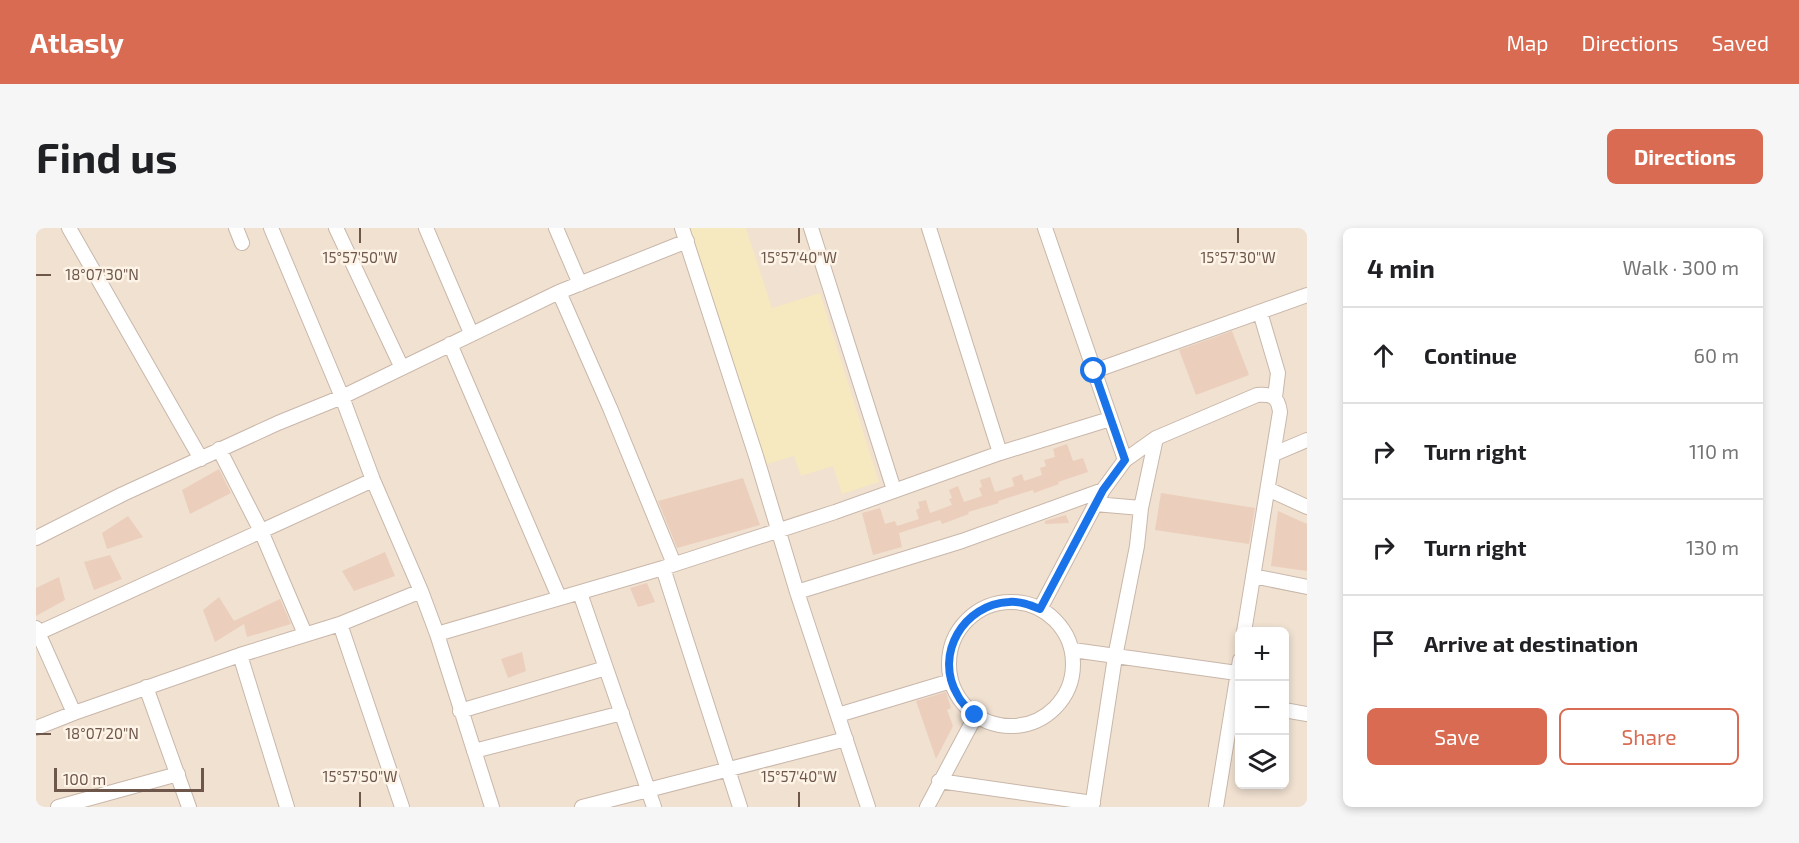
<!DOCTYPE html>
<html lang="en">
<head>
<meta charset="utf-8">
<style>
	body { margin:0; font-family:"Exo 2",sans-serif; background:#f6f6f6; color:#202124 }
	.controls { position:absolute; right:18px; bottom:18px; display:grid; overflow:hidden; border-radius:9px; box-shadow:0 3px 9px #0003 }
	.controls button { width:54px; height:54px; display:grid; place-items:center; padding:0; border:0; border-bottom:2px solid #e0e0e0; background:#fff; color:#202124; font:30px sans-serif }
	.scale { position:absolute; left:18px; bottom:15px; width:150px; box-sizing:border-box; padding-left:6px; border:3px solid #6e564b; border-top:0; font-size:16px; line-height:21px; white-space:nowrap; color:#6e564b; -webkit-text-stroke:4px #fdf4e7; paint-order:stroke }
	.stop { position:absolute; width:18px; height:18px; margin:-14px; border:4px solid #1a73e8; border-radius:50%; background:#fff }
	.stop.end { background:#1a73e8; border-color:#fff; box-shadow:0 2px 6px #0008 }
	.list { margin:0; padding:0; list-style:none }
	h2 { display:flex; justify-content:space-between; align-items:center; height:78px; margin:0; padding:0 24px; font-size:26px }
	h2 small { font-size:20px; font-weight:400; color:#757577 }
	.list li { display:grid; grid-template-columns:39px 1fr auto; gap:18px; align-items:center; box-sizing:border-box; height:96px; padding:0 24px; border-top:2px solid #e0e0e0 }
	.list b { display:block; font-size:22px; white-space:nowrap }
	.list em { font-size:20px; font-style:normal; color:#757577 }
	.actions { display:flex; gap:12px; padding:18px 24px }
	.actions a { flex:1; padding:14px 0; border:2px solid #d96b52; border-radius:9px; text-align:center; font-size:21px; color:#d96b52 }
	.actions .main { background:#d96b52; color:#fff }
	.icon { flex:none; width:33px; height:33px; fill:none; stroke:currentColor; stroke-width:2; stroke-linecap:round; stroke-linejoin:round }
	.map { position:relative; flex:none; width:1271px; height:579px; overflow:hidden; border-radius:9px }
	header { display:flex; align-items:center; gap:36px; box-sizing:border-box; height:84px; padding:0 30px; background:#d96b52; color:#fff }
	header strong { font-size:28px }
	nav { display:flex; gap:33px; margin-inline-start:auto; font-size:21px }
	.intro { display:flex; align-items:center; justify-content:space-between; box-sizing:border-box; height:144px; padding:0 36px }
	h1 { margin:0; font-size:42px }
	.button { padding:15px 27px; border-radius:9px; background:#d96b52; color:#fff; font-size:21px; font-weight:700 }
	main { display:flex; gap:36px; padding:0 36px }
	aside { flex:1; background:#fff; border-radius:9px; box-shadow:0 3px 9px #0003 }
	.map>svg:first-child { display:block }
	.residential { fill:#f0e1d1; fill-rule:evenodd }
	.sand { fill:#f6e8bf }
	.building { fill:#eccebc }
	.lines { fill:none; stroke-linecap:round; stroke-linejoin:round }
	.minor-casing { stroke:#c9b7aa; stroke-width:16 }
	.minor { stroke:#fff; stroke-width:14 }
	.route { stroke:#1a73e8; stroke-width:8 }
	.ticks { fill:none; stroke:#6e564b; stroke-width:2 }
	.ticks-label { font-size:15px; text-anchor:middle; fill:#6e564b; stroke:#fdf4e7; stroke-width:5; stroke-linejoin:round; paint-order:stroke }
</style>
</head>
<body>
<header>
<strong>Atlasly</strong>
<nav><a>Map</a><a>Directions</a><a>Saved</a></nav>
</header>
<div class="intro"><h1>Find us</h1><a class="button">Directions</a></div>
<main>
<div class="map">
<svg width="1271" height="579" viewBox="0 0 1271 579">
	<rect width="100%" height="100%" fill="#faefe2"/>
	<!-- residential -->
	<path class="residential" d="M0 0H1271V579H0ZM1204 404H1248V556H1204Z"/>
	<!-- sand -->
	<path class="sand" d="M647 0H710L736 80 784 65 843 254 806 266 797 238 765 248 758 228 722 239Z"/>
	<!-- building -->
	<path class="building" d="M1196 103 1213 147 1160 167 1143 122Z
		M1031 216 1037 233 1047 230 1052 244 1022 254 1023 256 998 265 997 262 962 273 963 275 932 284 933 286 906 296 904 292 863 305 866 319 837 327 826 285 844 280 849 296 859 293 861 298 883 291 880 282 884 280 882 274 890 272 894 285 916 277 913 271 916 270 913 262 922 258 928 274 946 268 943 260 946 259 944 252 954 249 959 264 978 258 976 250 986 246 988 253 1006 247 1004 240 1010 238 1008 232 1019 229 1017 221Z
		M183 241 195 265 154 286 146 262Z
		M707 250 724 297 641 320 622 273Z
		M1125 265 1219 280 1213 316 1119 302Z
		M1242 283 1271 296V343L1235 338Z
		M1030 287 1033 295 1009 296V293Z
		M92 288 107 309 71 321 66 305Z
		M349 324 359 348 318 363 306 343Z
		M74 327 86 351 58 362 48 334Z
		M23 349 29 372 0 388V360Z
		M611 355 619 374 602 379 594 360Z
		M183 369 198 393 244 371 255 396 211 409 208 396 179 414 167 382Z
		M486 424 490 443 472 450 465 431Z
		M910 464 915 480 911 482 917 498 900 531 880 473Z"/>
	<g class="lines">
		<!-- minor casing -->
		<g class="minor-casing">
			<path id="minor" d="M33 0 165 231
				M200 0 206 15
				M300 0 366 140
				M390 0 435 105
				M520 0 544 56
				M646 0 720 228 761 364 832 579
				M775 0 858 262
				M893 0 964 225
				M1009 0 1089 232
				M523 64 574 180 638 336
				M1224 84 1242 145 1239 169
				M414 116 523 369
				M1058 143 1271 67
				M183 221 225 303 269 406
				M1238 226 1271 212
				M1232 261 1271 279
				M1059 276 1105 280
				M0 310 87 266 242 195 306 169 523 64 651 13
				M627 340 704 579
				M1217 348 1271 359
				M385 363 401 406 456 579
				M761 364 926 313 1067 262
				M544 365 618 579
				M913 436a62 62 0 1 1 124 0a62 62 0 1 1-124 0Z
				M1004 381 1067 262 1089 232 1120 210 1221 167C1237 166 1242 169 1244 184L1208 404
				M304 396 366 579
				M0 400 38 485 204 427 304 396 385 363 337 252 306 169 235 0
				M0 406 337 252
				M401 406 627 340 799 284 964 225 1074 191
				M1037 422 1201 445
				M204 427 251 579
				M110 459 153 579
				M1248 482 1271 486
				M424 483 570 440
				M802 487 915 453
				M0 500 38 485
				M438 523 586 485
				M903 553 1057 575
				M22 579 142 546
				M546 579 810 511
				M891 579 940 487
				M1056 579 1079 429 1101 318 1105 280 1120 210
				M1180 579 1204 432"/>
		</g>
		<!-- minor -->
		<use href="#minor" class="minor"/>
	</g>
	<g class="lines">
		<!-- route -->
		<path class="route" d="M939 487C932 481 925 475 921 466 898 426 928 376 973 374 984 373 994 377 1004 381L1067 262 1089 232 1058 143"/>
	</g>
	<!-- ticks -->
	<path class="ticks" d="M324 0V15M763 0V15M1202 0V15M0 47H15M0 506H15M324 564V579M763 564V579"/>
	<g class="ticks-label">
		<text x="324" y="35">15°57'50"W</text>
		<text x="763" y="35">15°57'40"W</text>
		<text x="1202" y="35">15°57'30"W</text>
		<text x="66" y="52">18°07'30"N</text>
		<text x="66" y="511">18°07'20"N</text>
		<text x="324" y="554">15°57'50"W</text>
		<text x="763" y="554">15°57'40"W</text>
	</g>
</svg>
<div class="controls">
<button>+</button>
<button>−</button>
<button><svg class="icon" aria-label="layers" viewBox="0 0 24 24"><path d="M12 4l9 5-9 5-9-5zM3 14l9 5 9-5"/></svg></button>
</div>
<div class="scale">100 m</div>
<div class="stop" style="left:1058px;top:143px"></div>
<div class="stop end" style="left:939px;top:487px"></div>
</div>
<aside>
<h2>4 min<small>Walk · 300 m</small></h2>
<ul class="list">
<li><svg class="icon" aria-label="ahead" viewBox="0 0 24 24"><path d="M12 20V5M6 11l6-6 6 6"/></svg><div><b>Continue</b></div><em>60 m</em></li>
<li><svg class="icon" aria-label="right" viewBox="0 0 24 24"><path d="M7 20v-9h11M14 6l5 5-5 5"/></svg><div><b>Turn right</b></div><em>110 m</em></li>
<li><svg class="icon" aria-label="right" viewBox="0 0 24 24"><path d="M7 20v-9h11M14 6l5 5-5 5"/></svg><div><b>Turn right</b></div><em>130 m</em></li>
<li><svg class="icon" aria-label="arrive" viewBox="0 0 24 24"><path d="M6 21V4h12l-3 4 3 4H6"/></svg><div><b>Arrive at destination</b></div></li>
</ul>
<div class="actions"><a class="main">Save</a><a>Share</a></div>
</aside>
</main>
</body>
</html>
